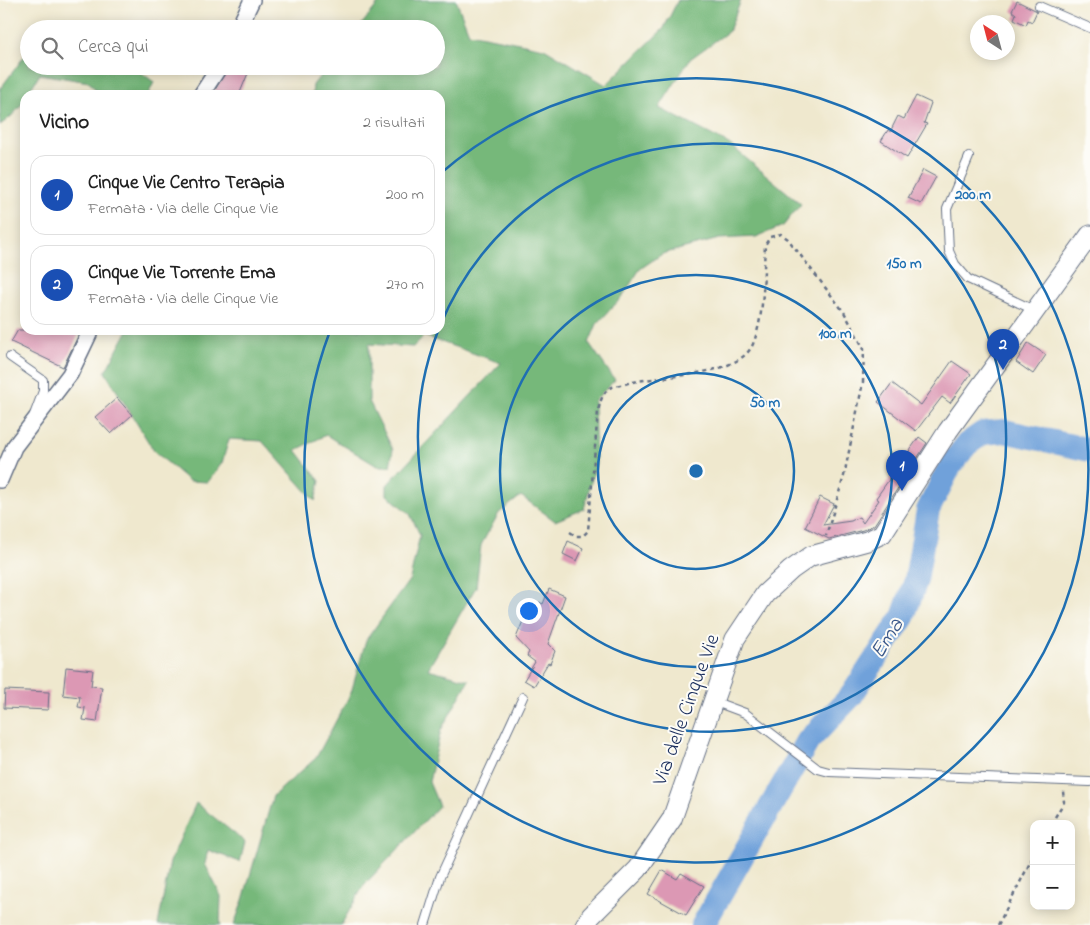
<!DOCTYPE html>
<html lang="it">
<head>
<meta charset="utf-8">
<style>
	body { margin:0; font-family:"Indie Flower",sans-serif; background:#f2f2f2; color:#222 }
	.controls { position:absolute; right:15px; bottom:15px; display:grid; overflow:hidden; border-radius:10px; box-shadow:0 2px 12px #0003 }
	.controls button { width:45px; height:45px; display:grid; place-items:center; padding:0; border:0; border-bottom:1px solid #e0e0e0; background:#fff; color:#222; font:25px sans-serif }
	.compass { position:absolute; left:970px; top:15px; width:45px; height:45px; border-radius:50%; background:#fff; box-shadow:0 2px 12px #0003; rotate:324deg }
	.you { position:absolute; left:528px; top:610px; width:18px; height:18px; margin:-12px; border:4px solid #fff; border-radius:50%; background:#1a73e8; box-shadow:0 0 0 8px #1a73e833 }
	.badge { display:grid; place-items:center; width:32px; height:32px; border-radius:50%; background:#1f6fb2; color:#fff; font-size:16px; font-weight:700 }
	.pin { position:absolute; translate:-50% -41px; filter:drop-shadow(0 1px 2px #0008) }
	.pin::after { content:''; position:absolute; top:26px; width:18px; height:15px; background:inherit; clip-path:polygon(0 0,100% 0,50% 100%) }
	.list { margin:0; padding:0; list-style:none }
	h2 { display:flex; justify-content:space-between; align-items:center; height:65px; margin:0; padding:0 20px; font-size:21px }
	h2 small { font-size:16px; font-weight:400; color:#767676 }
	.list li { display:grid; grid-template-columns:32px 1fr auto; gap:15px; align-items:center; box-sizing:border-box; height:80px; margin:0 10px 10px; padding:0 10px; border:1px solid #e0e0e0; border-radius:15px }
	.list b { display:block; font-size:19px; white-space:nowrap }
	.list p { margin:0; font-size:16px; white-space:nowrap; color:#767676 }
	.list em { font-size:16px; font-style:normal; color:#767676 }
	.icon { flex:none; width:28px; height:28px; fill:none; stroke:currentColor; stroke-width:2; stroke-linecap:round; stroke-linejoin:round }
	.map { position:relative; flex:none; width:1090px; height:925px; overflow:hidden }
	.search { position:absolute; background:#fff; box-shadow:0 2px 12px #0003; left:20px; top:20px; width:425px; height:55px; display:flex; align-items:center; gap:12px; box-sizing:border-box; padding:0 18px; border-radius:28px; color:#767676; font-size:19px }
	.panel { position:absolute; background:#fff; box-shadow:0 2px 12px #0003; left:20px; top:90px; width:425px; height:245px; border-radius:15px }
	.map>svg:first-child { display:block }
	.forest { fill:#76b87a; stroke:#48746c }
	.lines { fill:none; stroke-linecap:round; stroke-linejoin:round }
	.river { stroke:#70a1da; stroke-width:24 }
	.building { fill:#dc98b4 }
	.service-casing { stroke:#657085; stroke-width:10 }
	.minor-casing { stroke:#657085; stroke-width:18 }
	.tertiary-casing { stroke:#657085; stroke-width:21 }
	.path { stroke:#657085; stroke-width:2.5; stroke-dasharray:4 4; stroke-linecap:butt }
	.service { stroke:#fff; stroke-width:8 }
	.minor { stroke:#fff; stroke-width:15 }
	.tertiary { stroke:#fff; stroke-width:19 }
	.ring { fill:none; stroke:#1f6fb2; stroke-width:2.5 }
	.labels { text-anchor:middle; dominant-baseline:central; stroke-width:4; stroke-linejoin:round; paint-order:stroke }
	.street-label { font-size:21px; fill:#1b2f5e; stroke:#fdfcf7 }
	.water-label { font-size:22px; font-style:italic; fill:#395789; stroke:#fdfcf7 }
	.centre { fill:#1f6fb2; stroke:#fdfcf7; stroke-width:2.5 }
	.ring-label { font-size:15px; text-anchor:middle; font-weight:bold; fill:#1f6fb2; stroke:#fdfcf7; stroke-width:4; stroke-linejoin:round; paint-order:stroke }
</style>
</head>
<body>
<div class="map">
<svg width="1090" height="925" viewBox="0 0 1090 925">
	<rect width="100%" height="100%" fill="#fdfcf7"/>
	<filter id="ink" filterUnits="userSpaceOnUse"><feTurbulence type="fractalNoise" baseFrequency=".02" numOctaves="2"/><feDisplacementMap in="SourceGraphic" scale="10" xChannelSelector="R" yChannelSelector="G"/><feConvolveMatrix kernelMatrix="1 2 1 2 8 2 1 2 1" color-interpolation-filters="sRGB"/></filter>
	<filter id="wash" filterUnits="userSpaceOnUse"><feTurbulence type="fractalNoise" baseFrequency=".0096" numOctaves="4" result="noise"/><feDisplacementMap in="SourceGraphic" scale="20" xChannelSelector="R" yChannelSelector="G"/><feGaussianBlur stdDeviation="1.12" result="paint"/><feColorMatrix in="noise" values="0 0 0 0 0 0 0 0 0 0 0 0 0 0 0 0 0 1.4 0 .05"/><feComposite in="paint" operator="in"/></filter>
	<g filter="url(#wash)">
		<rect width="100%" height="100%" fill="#efe8ce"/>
		<!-- forest -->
		<path class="forest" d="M381 0H456L469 33 544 48 606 85 664 28 678 0H741L729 31 690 59 659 108 729 144 801 204 783 226 756 237 719 239 662 254 640 269 622 297 597 324 589 343 615 380 594 401 596 463 584 509 555 521 521 496 499 513 481 545 476 587 428 669 469 680 441 730 429 782 439 806 364 885 341 925H234L243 900 273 796 316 758 351 693 366 640 410 579 420 535 410 514 387 495V485L501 363 424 336 413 347 369 344V401L393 450 390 466H377L326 435 296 450 320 481 315 501 262 441 229 439 222 463 208 482 189 481 154 451 105 372 128 330H440V95H312L313 85 328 66H436V29H358Z
			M29 50V66H132L154 82 148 95H100L89 82 40 74 27 95H25C24 106 9 119 0 125V89Z
			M196 803 245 842 240 862 208 850 205 864 221 896 220 925H158L170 862Z"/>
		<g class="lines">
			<!-- river -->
			<path class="river" d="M703 925 808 741 851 696 903 617 916 580 928 510 950 466 967 444 983 433 1004 431 1090 450"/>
		</g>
		<g id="blocks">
			<!-- building -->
			<path class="building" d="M1017 1 1037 11 1032 22 1028 20 1026 25 1014 19 1016 14 1012 11Z
				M229 66H251L239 95H212Z
				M916 96 931 103 924 123 927 124 907 158 881 141 888 130 890 132 898 116 904 119Z
				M923 170 936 177 921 204 908 198Z
				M18 330H81L63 367 11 342Z
				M1028 343 1046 355 1033 374 1016 362Z
				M952 361 971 374 950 403 942 397 916 431 878 402 892 383 921 405Z
				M117 398 132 415 111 434 95 417Z
				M919 437 927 443 874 525 863 530 829 539 805 527 820 497 834 504 823 525 851 521 859 517 863 523 879 500 876 498Z
				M568 541 583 548 577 561 563 554Z
				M549 589 565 596 548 644 555 651 550 664 548 663 534 686 524 680 535 662 527 656 529 652 516 638 528 609 534 614 539 602 543 604Z
				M66 667 93 670 91 686 102 687 97 722 83 720 85 708 78 707 80 697 63 695Z
				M5 690 49 692 48 710 4 708Z
				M662 870 677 879 681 873 704 886 686 915 648 894Z"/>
		</g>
	</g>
	<g filter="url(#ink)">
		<use href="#blocks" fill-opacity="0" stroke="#657085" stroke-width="1"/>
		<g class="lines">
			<!-- service casing -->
			<g class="service-casing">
				<path id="service" d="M1039 6 1090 28
					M969 157 947 209 949 251 955 264 968 279 1036 311
					M10 357 43 380V391L34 415
					M713 701 745 713 818 769 829 772 1090 782
					M425 925 440 877 523 697"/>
			</g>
			<!-- minor casing -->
			<g class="minor-casing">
				<path id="minor" d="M238 29 252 0
					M201 95 220 66
					M0 480 14 447 70 374 91 330"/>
			</g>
			<!-- tertiary casing -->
			<g class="tertiary-casing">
				<path id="tertiary" d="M585 925 591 916 638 869 672 819 735 639 765 594 791 570 811 556 867 541 882 534 948 431 1090 235"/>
			</g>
			<!-- path -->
			<path class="path" d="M570 532 576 536H583L588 531 598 411C600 403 602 393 610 388 614 386 620 385 625 384 657 374 738 379 753 344 765 314 763 278 765 245L770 237 781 234 788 239 844 312 864 349 863 382 844 476 826 536
				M1051 824 1064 802 1063 791
				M998 925 1034 855"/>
			<!-- service -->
			<use href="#service" class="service"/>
			<!-- minor -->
			<use href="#minor" class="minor"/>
			<!-- tertiary -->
			<use href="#tertiary" class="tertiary"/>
		</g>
	</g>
	<!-- distance rings -->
	<g class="ring">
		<circle cx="696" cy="471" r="98"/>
		<circle cx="696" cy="471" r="196"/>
		<path d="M440 326A294 294 0 1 1 438 331"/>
		<path d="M441 173A392 392 0 1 1 330 331"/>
	</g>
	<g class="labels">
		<!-- street labels -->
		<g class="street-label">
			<text transform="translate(687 710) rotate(-70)">Via delle Cinque Vie</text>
		</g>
		<!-- water labels -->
		<g class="water-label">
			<text transform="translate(888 639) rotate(-58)">Ema</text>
		</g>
	</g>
	<circle cx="696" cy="471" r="8" class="centre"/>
	<g class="ring-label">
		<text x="973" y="199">200 m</text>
		<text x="904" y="268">150 m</text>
		<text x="835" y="338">100 m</text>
		<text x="765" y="407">50 m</text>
	</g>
</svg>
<div class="controls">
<button>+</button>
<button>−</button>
</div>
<svg class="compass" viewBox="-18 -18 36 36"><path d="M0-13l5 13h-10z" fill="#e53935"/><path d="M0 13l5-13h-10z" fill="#767676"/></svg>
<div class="you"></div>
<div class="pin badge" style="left:902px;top:491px;background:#1a4fb4">1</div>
<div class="pin badge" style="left:1003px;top:370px;background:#1a4fb4">2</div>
<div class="search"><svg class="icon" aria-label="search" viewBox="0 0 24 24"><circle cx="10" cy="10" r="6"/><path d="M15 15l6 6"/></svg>Cerca qui</div>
<section class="panel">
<h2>Vicino<small>2 risultati</small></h2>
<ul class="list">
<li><span class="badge" style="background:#1a4fb4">1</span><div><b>Cinque Vie Centro Terapia</b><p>Fermata · Via delle Cinque Vie</p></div><em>200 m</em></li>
<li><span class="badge" style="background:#1a4fb4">2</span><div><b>Cinque Vie Torrente Ema</b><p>Fermata · Via delle Cinque Vie</p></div><em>270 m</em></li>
</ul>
</section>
</div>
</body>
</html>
